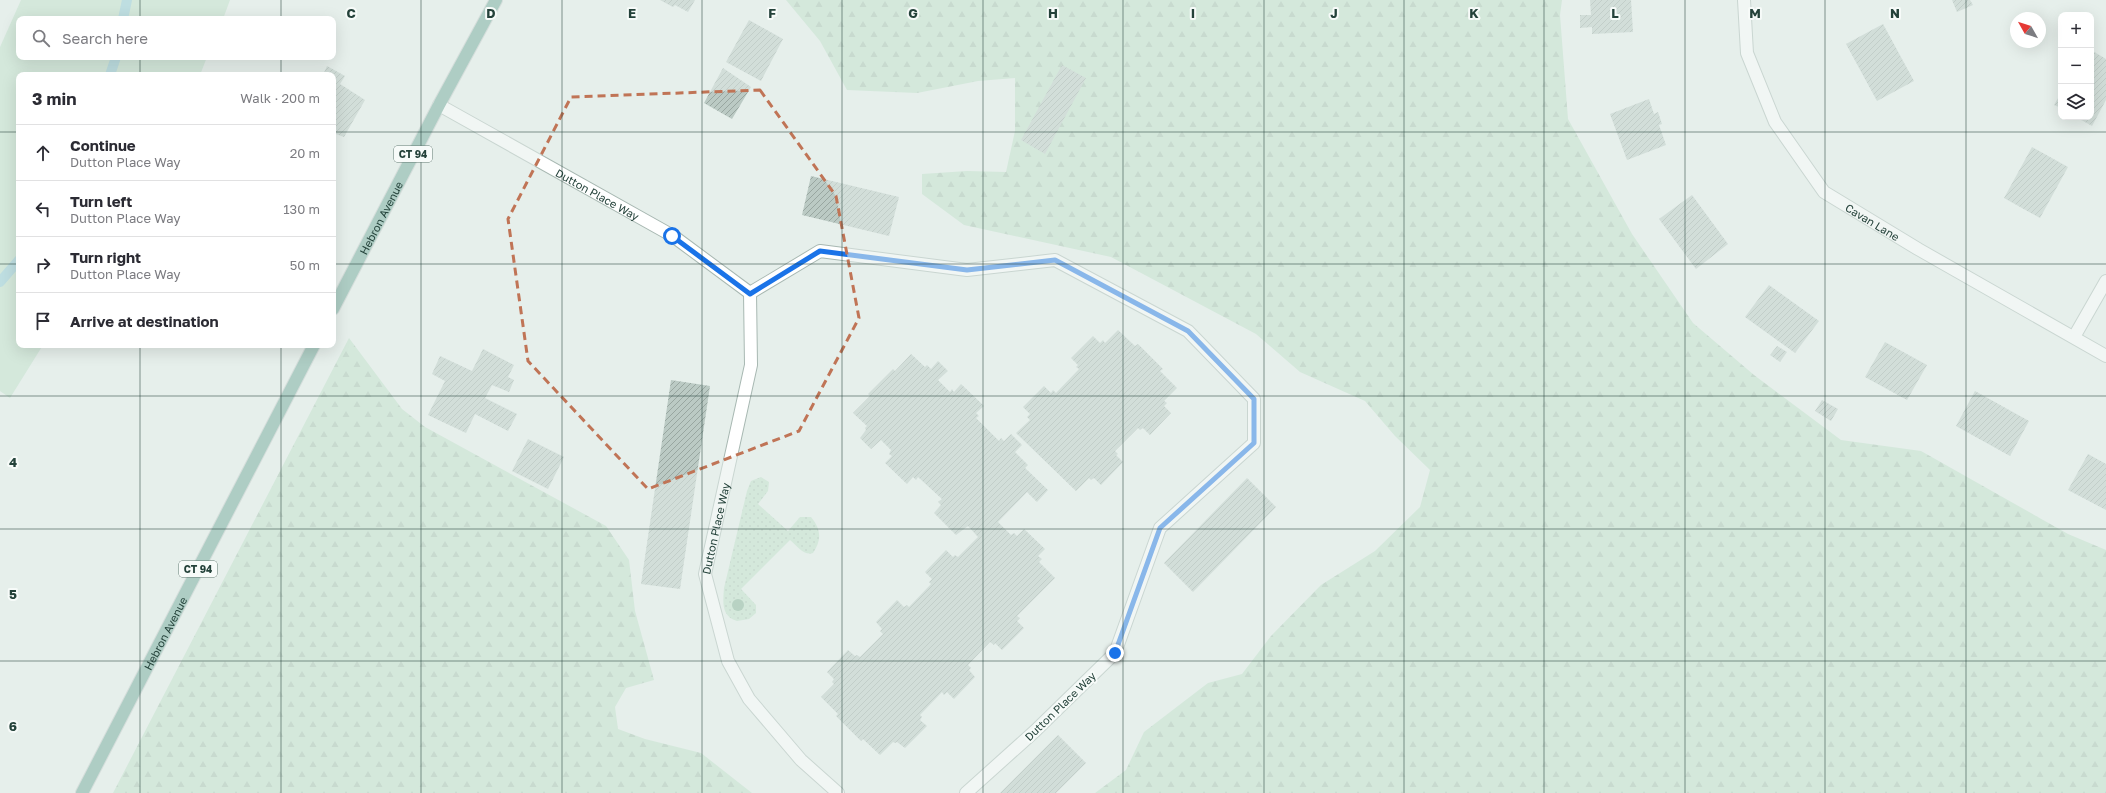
<!DOCTYPE html>
<html lang="en">
<head>
<meta charset="utf-8">
<style>
	body { margin:0; font-family:"Golos Text",sans-serif; background:#f2f2f3; color:#2b2b33 }
	.controls { position:absolute; right:12px; top:12px; display:grid; overflow:hidden; border-radius:8px; box-shadow:0 4px 16px #0002 }
	.controls button { width:36px; height:36px; display:grid; place-items:center; padding:0; border:0; border-bottom:1px solid #e1e1e2; background:#fff; color:#2b2b33; font:20px sans-serif }
	.compass { position:absolute; left:2010px; top:12px; width:36px; height:36px; border-radius:50%; background:#fff; box-shadow:0 4px 16px #0002; rotate:309deg }
	.stop { position:absolute; width:12px; height:12px; margin:-9px; border:3px solid #1a73e8; border-radius:50%; background:#fff }
	.stop.end { background:#1a73e8; border-color:#fff; box-shadow:0 1px 4px #0008 }
	.list { margin:0; padding:0; list-style:none }
	h2 { display:flex; justify-content:space-between; align-items:center; height:52px; margin:0; padding:0 16px; font-size:17px }
	h2 small { font-size:13px; font-weight:400; color:#7c7c81 }
	.list li { display:grid; grid-template-columns:26px 1fr auto; gap:12px; align-items:center; box-sizing:border-box; height:56px; padding:0 16px; border-top:1px solid #e1e1e2 }
	.list b { display:block; font-size:15px; white-space:nowrap }
	.list p { margin:0; font-size:13px; white-space:nowrap; color:#7c7c81 }
	.list em { font-size:13px; font-style:normal; color:#7c7c81 }
	.icon { flex:none; width:22px; height:22px; fill:none; stroke:currentColor; stroke-width:2; stroke-linecap:round; stroke-linejoin:round }
	.map { position:relative; flex:none; width:2106px; height:793px; overflow:hidden }
	.search { position:absolute; background:#fff; box-shadow:0 4px 16px #0002; left:16px; top:16px; width:320px; height:44px; display:flex; align-items:center; gap:10px; box-sizing:border-box; padding:0 14px; border-radius:8px; color:#7c7c81; font-size:15px }
	.panel { position:absolute; background:#fff; box-shadow:0 4px 16px #0002; left:16px; top:72px; width:320px; height:276px; border-radius:8px }
	.map>svg:first-child { display:block }
	.grass { fill:url(#grass-dots) }
	.forest { fill:url(#forest-firs) }
	.park { fill:#bfe0c8 }
	.lines { fill:none; stroke-linecap:round; stroke-linejoin:round }
	.stream { stroke:#8ec9d4; stroke-width:10 }
	.building { fill:url(#building-hatch) }
	.minor-casing { stroke:#a8b8b2; stroke-width:14 }
	.primary-casing { stroke:#c2cac8; stroke-width:14 }
	.minor { stroke:#fff; stroke-width:12 }
	.primary { stroke:#6aa596; stroke-width:12 }
	.tree { fill:#80af93 }
	.route { stroke:#1a73e8; stroke-width:5 }
	.marked { fill:none; stroke:#c07456; stroke-width:3; stroke-dasharray:8 5; stroke-linejoin:round }
	.grid { fill:none; stroke:#24423a; stroke-width:1; stroke-opacity:0.55 }
	.labels { text-anchor:middle; dominant-baseline:central; stroke-width:4; stroke-linejoin:round; paint-order:stroke }
	.shield { fill:#f7fbf9; stroke:#637a73; stroke-width:1 }
	.shield-label { font-size:10px; font-weight:bold; fill:#24423a }
	.street-label { font-size:11px; fill:#24423a; stroke:#f7fbf9 }
	.grid-label { font-size:13px; text-anchor:middle; font-weight:bold; fill:#24423a; stroke:#f7fbf9; stroke-width:4; stroke-linejoin:round; paint-order:stroke }
</style>
</head>
<body>
<div class="map">
<svg width="2106" height="793" viewBox="0 0 2106 793">
	<defs>
		<pattern id="grass-dots" width="8" height="8" patternUnits="userSpaceOnUse"><rect width="8" height="8" fill="#bfe0c8"/><path d="M2 2h.1M6 6h.1" fill="none" stroke="#a4c1ad" stroke-width="1.8" stroke-linecap="round"/></pattern>
		<pattern id="forest-firs" width="22" height="20" patternUnits="userSpaceOnUse"><rect width="22" height="20" fill="#bfe0c8"/><path d="M5 1l3.5 6h-7zM16 11l3.5 6h-7z" fill="#a4c1ad"/></pattern>
		<pattern id="building-hatch" width="6" height="6" patternUnits="userSpaceOnUse"><rect width="6" height="6" fill="#bbcac4"/><path d="M-1 1l2-2M0 6l6-6M5 7l2-2" fill="none" stroke="#98a6a0"/></pattern>
	</defs>
	<rect width="100%" height="100%" fill="#e6efeb"/>
	<!-- grass -->
	<path class="grass" d="M761 477 769 482 768 491 758 504 788 531 800 517H811C821 529 822 540 813 553 804 556 797 546 790 540L741 589 756 605V613L749 619 737 621C721 616 723 602 724 588L747 491 751 481Z"/>
	<!-- forest -->
	<path class="forest" d="M786 0H1562L1560 15 1568 119 1632 234 1693 323 1754 375 1841 440 1921 451 2068 534 2106 550V793H1095L1126 770 1144 732 1208 683 1242 674 1271 636 1321 585 1375 551 1420 507 1430 470 1395 436 1365 401 1300 372 1256 334 1111 257 964 225 922 194V174L967 171 1006 172 1015 131V78L978 81 917 93 847 90 820 41Z
		M349 338 402 409 425 427 606 526 629 560 635 611 654 680 626 688 615 707 618 729 645 739 701 753 752 793H113Z"/>
	<!-- park -->
	<path class="park" d="M21 0H230L223 19H19V57H207L200 75H19V345H43L10 398 0 391V47Z"/>
	<g class="lines">
		<!-- stream -->
		<path class="stream" d="M123 19 127 0
			M110 75 116 57
			M0 282 19 260"/>
	</g>
	<!-- building -->
	<path class="building" d="M660 0H695L688 12 675 5 673 7Z
		M1590 0H1631L1633 32 1592 34V27L1580 28V15H1591Z
		M1952 0H1970L1973 5 1957 12Z
		M749 20 783 39 761 81 726 62Z
		M1883 24 1914 81 1877 101 1846 44Z
		M2091 50 2106 59V100L2092 126 2076 117H2091Z
		M1062 65 1086 78 1045 154 1021 140Z
		M327 66 345 76 340 84 365 100 344 137 333 133V75H323Z
		M723 68 751 87 732 119 704 103Z
		M2061 93V108L2054 105Z
		M1649 99 1654 114 1658 112 1662 124 1659 125 1666 145 1627 160 1610 114Z
		M2032 147 2068 167 2040 218 2004 198Z
		M811 176 899 197 889 236 802 215Z
		M1692 195 1728 244 1696 269 1659 219Z
		M1769 285 1819 321 1795 353 1745 317Z
		M1118 330 1135 346 1138 344 1163 369 1160 371 1177 388 1164 401 1167 403 1164 406 1171 413 1150 435 1143 428 1140 430 1138 428 1115 451 1118 454 1116 455 1123 462 1101 485 1094 478 1091 480 1089 478 1076 491 1016 433 1030 420 1027 417 1030 414 1023 407 1044 386 1051 393 1053 390 1056 393 1079 369 1076 367 1078 365 1071 358 1093 336 1100 343 1103 340 1105 343Z
		M1885 342 1927 365 1907 400 1865 377Z
		M1777 346 1787 352 1780 362 1770 355Z
		M483 349 514 365 508 377 514 380 509 392 492 385 485 398 517 414 508 431 475 414 466 433 428 415 445 381 432 374 440 356 472 371Z
		M911 354 925 367 927 365 931 369 938 361 948 371 938 380 950 392 952 389 954 392 961 384 984 406 976 413 979 416 976 418 999 441 1001 438 1004 441 1011 434 1022 445 1015 452 1028 465 1025 468 1048 490 1037 502 1027 492 998 522 1011 535 1014 533 1017 536 1024 529 1045 549 1038 556 1042 559 1039 562 1055 578 1017 616 1020 618 1017 621 1024 628 1002 650 995 643 994 645 990 642 968 665 971 668 969 670 975 677 954 699 947 692 944 695 942 692 920 715 922 717 920 720 927 726 905 748 897 742 895 743 893 742 880 755 863 739 861 741 836 716 838 714 821 697 834 684 832 682 834 679 827 672 848 650 855 656 857 655 860 657 883 634 880 631 882 629 876 622 897 600 904 607 907 605 909 607 931 584 929 582 932 579 925 572 946 550 953 557 955 555 958 557 978 537 968 526 956 535 934 513 941 505 938 502 942 499 918 477 916 480 913 477 907 484 885 463 892 456 889 454 891 450 881 440 871 449 860 438 866 430 865 428 867 426 853 413 870 396 868 394 893 369 895 371Z
		M671 380 710 386 680 589 641 584Z
		M1975 391 2029 421 2010 456 1956 426Z
		M1822 400 1838 409 1831 421 1815 411Z
		M528 439 564 457 548 489 512 471Z
		M2088 454 2106 464V510L2068 490Z
		M1247 478 1276 507 1193 592 1164 563Z
		M1058 735 1086 763 1056 793H1000Z"/>
	<g class="lines">
		<!-- minor casing -->
		<g class="minor-casing">
			<g id="minor">
				<path id="s1" d="M1744 0 1747 53 1775 122 1824 192 1918 249 2106 356"/>
				<path id="s2" d="M439 105 673 236 750 293"/>
				<path d="M2074 337 2106 281"/>
				<path id="s3" d="M838 793 801 760 749 699 728 661 705 574 751 365 750 293 820 251 967 270 1055 260 1188 331 1254 399V443L1160 528 1115 653 1035 731 966 793"/>
			</g>
		</g>
		<!-- primary casing -->
		<g class="primary-casing">
			<g id="primary">
				<path id="s4" d="M333 309 439 105 496 0"/>
				<path id="s5" d="M82 793 314 345"/>
			</g>
		</g>
		<!-- minor -->
		<use href="#minor" class="minor"/>
		<!-- primary -->
		<use href="#primary" class="primary"/>
	</g>
	<!-- trees -->
	<circle class="tree" cx="738" cy="605" r="6"/>
	<g class="lines">
		<!-- route -->
		<path class="route" d="M672 236 750 294 820 251 967 270 1055 260 1188 331 1254 399V443L1160 528 1115 653"/>
	</g>
	<!-- marked area -->
	<path d="M0 0H2106V793H0ZM760 90 836 196 859 318 799 431 648 489 528 361 508 219 571 97Z" fill="#e6efeb" fill-opacity=".55" fill-rule="evenodd"/>
	<path class="marked" d="M760 90 836 196 859 318 799 431 648 489 528 361 508 219 571 97Z"/>
	<!-- grid -->
	<path class="grid" d="M140 0V19M281 0V19M421 0V793M562 0V793M702 0V793M842 0V793M983 0V793M1123 0V793M1264 0V793M1404 0V793M1544 0V793M1685 0V793M1825 0V793M1966 0V793M140 57V75M281 57V75M0 132H19M333 132H2106M0 264H19M333 264H2106M140 345V793M281 345V793M0 396H2106M0 529H2106M0 661H2106"/>
	<g class="labels">
		<!-- shield labels -->
		<g class="shield">
			<rect x="394" y="146" width="38" height="16" rx="3"/>
			<rect x="179" y="561" width="38" height="16" rx="3"/>
		</g>
		<g class="shield-label">
			<text x="413" y="154">CT 94</text>
			<text x="198" y="569">CT 94</text>
		</g>
		<!-- street labels -->
		<g class="street-label">
			<text stroke="none"><textPath href="#s2" startOffset="182">Dutton Place Way</textPath></text>
			<text stroke="none"><textPath href="#s4" startOffset="103">Hebron Avenue</textPath></text>
			<text stroke="none"><textPath href="#s1" startOffset="270">Cavan Lane</textPath></text>
			<text stroke="none"><textPath href="#s3" startOffset="310">Dutton Place Way</textPath></text>
			<text stroke="none"><textPath href="#s5" startOffset="180">Hebron Avenue</textPath></text>
			<text transform="translate(1060 706) rotate(-44)">Dutton Place Way</text>
		</g>
	</g>
	<g class="grid-label">
		<text x="351" y="18">C</text>
		<text x="491" y="18">D</text>
		<text x="632" y="18">E</text>
		<text x="772" y="18">F</text>
		<text x="913" y="18">G</text>
		<text x="1053" y="18">H</text>
		<text x="1193" y="18">I</text>
		<text x="1334" y="18">J</text>
		<text x="1474" y="18">K</text>
		<text x="1615" y="18">L</text>
		<text x="1755" y="18">M</text>
		<text x="1895" y="18">N</text>
		<text x="13" y="467">4</text>
		<text x="13" y="599">5</text>
		<text x="13" y="731">6</text>
	</g>
</svg>
<div class="controls">
<button>+</button>
<button>−</button>
<button><svg class="icon" aria-label="layers" viewBox="0 0 24 24"><path d="M12 4l9 5-9 5-9-5zM3 14l9 5 9-5"/></svg></button>
</div>
<svg class="compass" viewBox="-18 -18 36 36"><path d="M0-13l5 13h-10z" fill="#e53935"/><path d="M0 13l5-13h-10z" fill="#7c7c81"/></svg>
<div class="stop" style="left:672px;top:236px"></div>
<div class="stop end" style="left:1115px;top:653px"></div>
<div class="search"><svg class="icon" aria-label="search" viewBox="0 0 24 24"><circle cx="10" cy="10" r="6"/><path d="M15 15l6 6"/></svg>Search here</div>
<section class="panel">
<h2>3 min<small>Walk · 200 m</small></h2>
<ul class="list">
<li><svg class="icon" aria-label="ahead" viewBox="0 0 24 24"><path d="M12 20V5M6 11l6-6 6 6"/></svg><div><b>Continue</b><p>Dutton Place Way</p></div><em>20 m</em></li>
<li><svg class="icon" aria-label="left" viewBox="0 0 24 24"><path d="M17 20v-9H6M10 6l-5 5 5 5"/></svg><div><b>Turn left</b><p>Dutton Place Way</p></div><em>130 m</em></li>
<li><svg class="icon" aria-label="right" viewBox="0 0 24 24"><path d="M7 20v-9h11M14 6l5 5-5 5"/></svg><div><b>Turn right</b><p>Dutton Place Way</p></div><em>50 m</em></li>
<li><svg class="icon" aria-label="arrive" viewBox="0 0 24 24"><path d="M6 21V4h12l-3 4 3 4H6"/></svg><div><b>Arrive at destination</b></div></li>
</ul>
</section>
</div>
</body>
</html>
